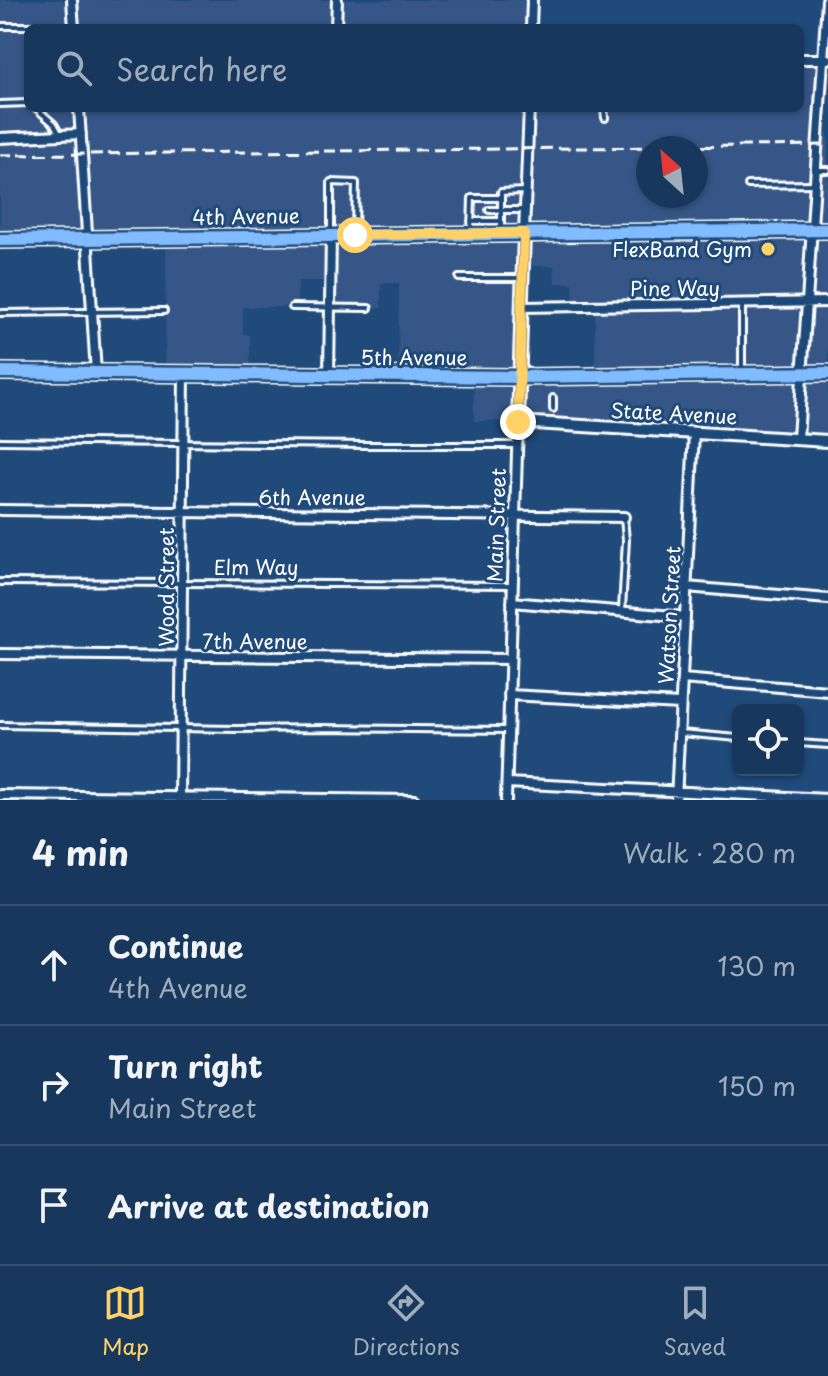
<!DOCTYPE html>
<html lang="en">
<head>
<meta charset="utf-8">
<style>
	body { margin:0; font-family:"Playpen Sans",sans-serif; background:#244365; color:#f1f3f6 }
	.controls { position:absolute; right:24px; bottom:24px; display:grid; overflow:hidden; border-radius:12px; box-shadow:0 2px 6px #0004 }
	.controls button { width:72px; height:72px; display:grid; place-items:center; padding:0; border:0; border-bottom:2px solid #365272; background:#17385c; color:#f1f3f6; font:40px sans-serif }
	.compass { position:absolute; left:636px; top:136px; width:72px; height:72px; border-radius:50%; background:#17385c; box-shadow:0 2px 6px #0004; rotate:333deg }
	.stop { position:absolute; width:24px; height:24px; margin:-18px; border:6px solid #ffd166; border-radius:50%; background:#fff }
	.stop.end { background:#ffd166; border-color:#fff; box-shadow:0 2px 8px #0008 }
	.list { margin:0; padding:0; list-style:none }
	h2 { display:flex; justify-content:space-between; align-items:center; height:104px; margin:0; padding:0 32px; font-size:34px }
	h2 small { font-size:26px; font-weight:400; color:#9eacbb }
	.list li { display:grid; grid-template-columns:52px 1fr auto; gap:24px; align-items:center; box-sizing:border-box; height:120px; padding:0 32px; border-top:2px solid #365272 }
	.list b { display:block; font-size:30px; white-space:nowrap }
	.list p { margin:0; font-size:26px; white-space:nowrap; color:#9eacbb }
	.list em { font-size:26px; font-style:normal; color:#9eacbb }
	.icon { flex:none; width:44px; height:44px; fill:none; stroke:currentColor; stroke-width:2; stroke-linecap:round; stroke-linejoin:round }
	.map { position:relative; flex:none; width:828px; height:800px; overflow:hidden }
	.search { position:absolute; background:#17385c; box-shadow:0 2px 6px #0004; left:24px; right:24px; top:24px; height:88px; display:flex; align-items:center; gap:20px; box-sizing:border-box; padding:0 28px; border-radius:12px; color:#9eacbb; font-size:30px }
	.sheet { height:464px; background:#17385c }
	nav { display:flex; justify-content:space-around; align-items:center; box-sizing:border-box; height:112px; border-top:2px solid #365272; background:#17385c; font-size:22px; color:#9eacbb }
	nav a { display:grid; justify-items:center; gap:4px }
	nav .on { color:#ffd166 }
	.map>svg:first-child { display:block }
	.built { fill:#355786; fill-rule:evenodd }
	.lines { fill:none; stroke-linecap:round; stroke-linejoin:round }
	.service-casing { stroke:#fff; stroke-width:10 }
	.minor-casing { stroke:#fff; stroke-width:14 }
	.tertiary-casing { stroke:#fff; stroke-width:16 }
	.primary-casing { stroke:#fff; stroke-width:20 }
	.service { stroke:#1f4a7a; stroke-width:4 }
	.minor { stroke:#1f4a7a; stroke-width:8 }
	.tertiary { stroke:#1f4a7a; stroke-width:10 }
	.primary { stroke:#6c7d8c; stroke-width:14 }
	.rail { stroke:#fff; stroke-width:3; stroke-dasharray:12 6; stroke-linecap:butt }
	.cycleway-casing { stroke:#1f4a7a; stroke-width:17 }
	.cycleway { stroke:#80bcff; stroke-width:12 }
	.route { stroke:#ffd166; stroke-width:10 }
	.poi-dot { fill:#ffd166; stroke:#1f4a7a; stroke-width:3 }
	.labels { text-anchor:middle; dominant-baseline:central; stroke-width:6; stroke-linejoin:round; paint-order:stroke }
	.street-label { font-size:20px; fill:#fff; stroke:#1f4a7a }
	.poi-label { font-size:20px; fill:#fff; stroke:#1f4a7a; text-anchor:end }
</style>
</head>
<body>
<div class="map">
<svg width="828" height="800" viewBox="0 0 828 800">
	<rect width="100%" height="100%" fill="#1f4a7a"/>
	<filter id="ink" filterUnits="userSpaceOnUse"><feTurbulence type="fractalNoise" baseFrequency=".0125" numOctaves="2"/><feDisplacementMap in="SourceGraphic" scale="16" xChannelSelector="R" yChannelSelector="G"/><feConvolveMatrix kernelMatrix="1 2 1 2 8 2 1 2 1" color-interpolation-filters="sRGB"/></filter>
	<g filter="url(#ink)">
		<!-- built -->
		<path class="built" d="M0 0H532L531 28H28V108H800V59H822L818 133H828V441L519 422 518 432 503 421H474V377H398L399 283H381V308H330V281H298L297 307H243V334L250 335V375L165 374 166 237 0 240ZM648 148H696V196H648ZM524 266H554L555 283H573L574 305H595V376L519 377Z"/>
		<g class="lines">
			<!-- service casing -->
			<g class="service-casing">
				<path id="service" d="M0 26H30V28
					M0 104 28 103
					M36 108 54 124 59 133
					M604 108 605 118
					M818 170H828
					M748 185 813 184
					M501 198V221
					M489 210H523
					M471 221H501V229
					M471 231 472 198H501V192L525 191
					M331 233V182L356 183 355 231
					M459 278H520
					M292 307 369 308
					M0 313 164 311
					M742 373V305
					M553 398V409
					M0 441 368 445H517
					M0 582 512 585
					M622 609 626 540 624 518
					M0 725 236 729 319 728 506 730
					M681 733 738 738
					M798 743 828 745"/>
			</g>
			<!-- minor casing -->
			<g class="minor-casing">
				<path id="minor" d="M72 0 74 28
					M336 28 337 0
					M531 28 532 0
					M800 59H828
					M79 108 96 373
					M0 138 81 134
					M524 233 529 108
					M522 307 828 302
					M329 375 331 235
					M798 438 827 0
					M0 510 624 517
					M686 587 828 599
					M512 602 685 617
					M0 654 510 659
					M682 679 828 691
					M509 695 680 704
					M507 783 828 799
					M0 795 414 800
					M180 800 184 374
					M506 800 518 422
					M676 800 694 432"/>
			</g>
			<!-- tertiary casing -->
			<g class="tertiary-casing">
				<path id="tertiary" d="M524 233 518 422 828 441"/>
			</g>
			<!-- primary casing -->
			<g class="primary-casing">
				<path id="primary" d="M0 240 828 230
					M0 372 519 377 828 373"/>
			</g>
			<!-- service -->
			<use href="#service" class="service"/>
			<!-- minor -->
			<use href="#minor" class="minor"/>
			<!-- tertiary -->
			<use href="#tertiary" class="tertiary"/>
			<!-- primary -->
			<use href="#primary" class="primary"/>
			<!-- rail -->
			<path class="rail" d="M0 155 828 145"/>
			<!-- cycleway casing -->
			<g class="cycleway-casing">
				<path id="cycleway" d="M0 240 828 230
					M0 372 519 377 828 373"/>
			</g>
			<!-- cycleway -->
			<use href="#cycleway" class="cycleway"/>
		</g>
	</g>
	<g class="lines" filter="url(#ink)">
		<!-- route -->
		<path class="route" d="M355 235 524 233 518 422"/>
	</g>
	<!-- markers -->
	<circle class="poi-dot" cx="768" cy="249" r="8"/>
	<g class="labels">
		<!-- street labels -->
		<g class="street-label">
			<text transform="translate(246 216) rotate(-1)">4th Avenue</text>
			<text x="675" y="288">Pine Way</text>
			<text x="414" y="357">5th Avenue</text>
			<text transform="translate(674 413) rotate(3)">State Avenue</text>
			<text x="312" y="497">6th Avenue</text>
			<text transform="translate(496 525) rotate(-88)">Main Street</text>
			<text x="256" y="567">Elm Way</text>
			<text transform="translate(166 587) rotate(-90)">Wood Street</text>
			<text transform="translate(669 615) rotate(-87)">Watson Street</text>
			<text x="255" y="641">7th Avenue</text>
		</g>
		<!-- poi labels -->
		<g class="poi-label">
			<text x="752" y="249">FlexBand Gym</text>
		</g>
	</g>
</svg>
<div class="controls">
<button><svg class="icon" aria-label="locate" viewBox="0 0 24 24"><circle cx="12" cy="12" r="6"/><path d="M12 2v4M12 18v4M2 12h4M18 12h4"/></svg></button>
</div>
<svg class="compass" viewBox="-18 -18 36 36"><path d="M0-13l5 13h-10z" fill="#e53935"/><path d="M0 13l5-13h-10z" fill="#9eacbb"/></svg>
<div class="stop" style="left:355px;top:235px"></div>
<div class="stop end" style="left:518px;top:422px"></div>
<div class="search"><svg class="icon" aria-label="search" viewBox="0 0 24 24"><circle cx="10" cy="10" r="6"/><path d="M15 15l6 6"/></svg>Search here</div>
</div>
<section class="sheet">
<h2>4 min<small>Walk · 280 m</small></h2>
<ul class="list">
<li><svg class="icon" aria-label="ahead" viewBox="0 0 24 24"><path d="M12 20V5M6 11l6-6 6 6"/></svg><div><b>Continue</b><p>4th Avenue</p></div><em>130 m</em></li>
<li><svg class="icon" aria-label="right" viewBox="0 0 24 24"><path d="M7 20v-9h11M14 6l5 5-5 5"/></svg><div><b>Turn right</b><p>Main Street</p></div><em>150 m</em></li>
<li><svg class="icon" aria-label="arrive" viewBox="0 0 24 24"><path d="M6 21V4h12l-3 4 3 4H6"/></svg><div><b>Arrive at destination</b></div></li>
</ul>
</section>
<nav>
<a class="on"><svg class="icon" aria-label="map" viewBox="0 0 24 24"><path d="M3 6l6-2 6 2 6-2v14l-6 2-6-2-6 2zM9 4v14M15 6v14"/></svg>Map</a>
<a><svg class="icon" aria-label="directions" viewBox="0 0 24 24"><path d="M12 3l9 9-9 9-9-9zM9 14v-3h6M13 9l2 2-2 2"/></svg>Directions</a>
<a><svg class="icon" aria-label="saved" viewBox="0 0 24 24"><path d="M7 4h10v16l-5-4-5 4z"/></svg>Saved</a>
</nav>
</body>
</html>
